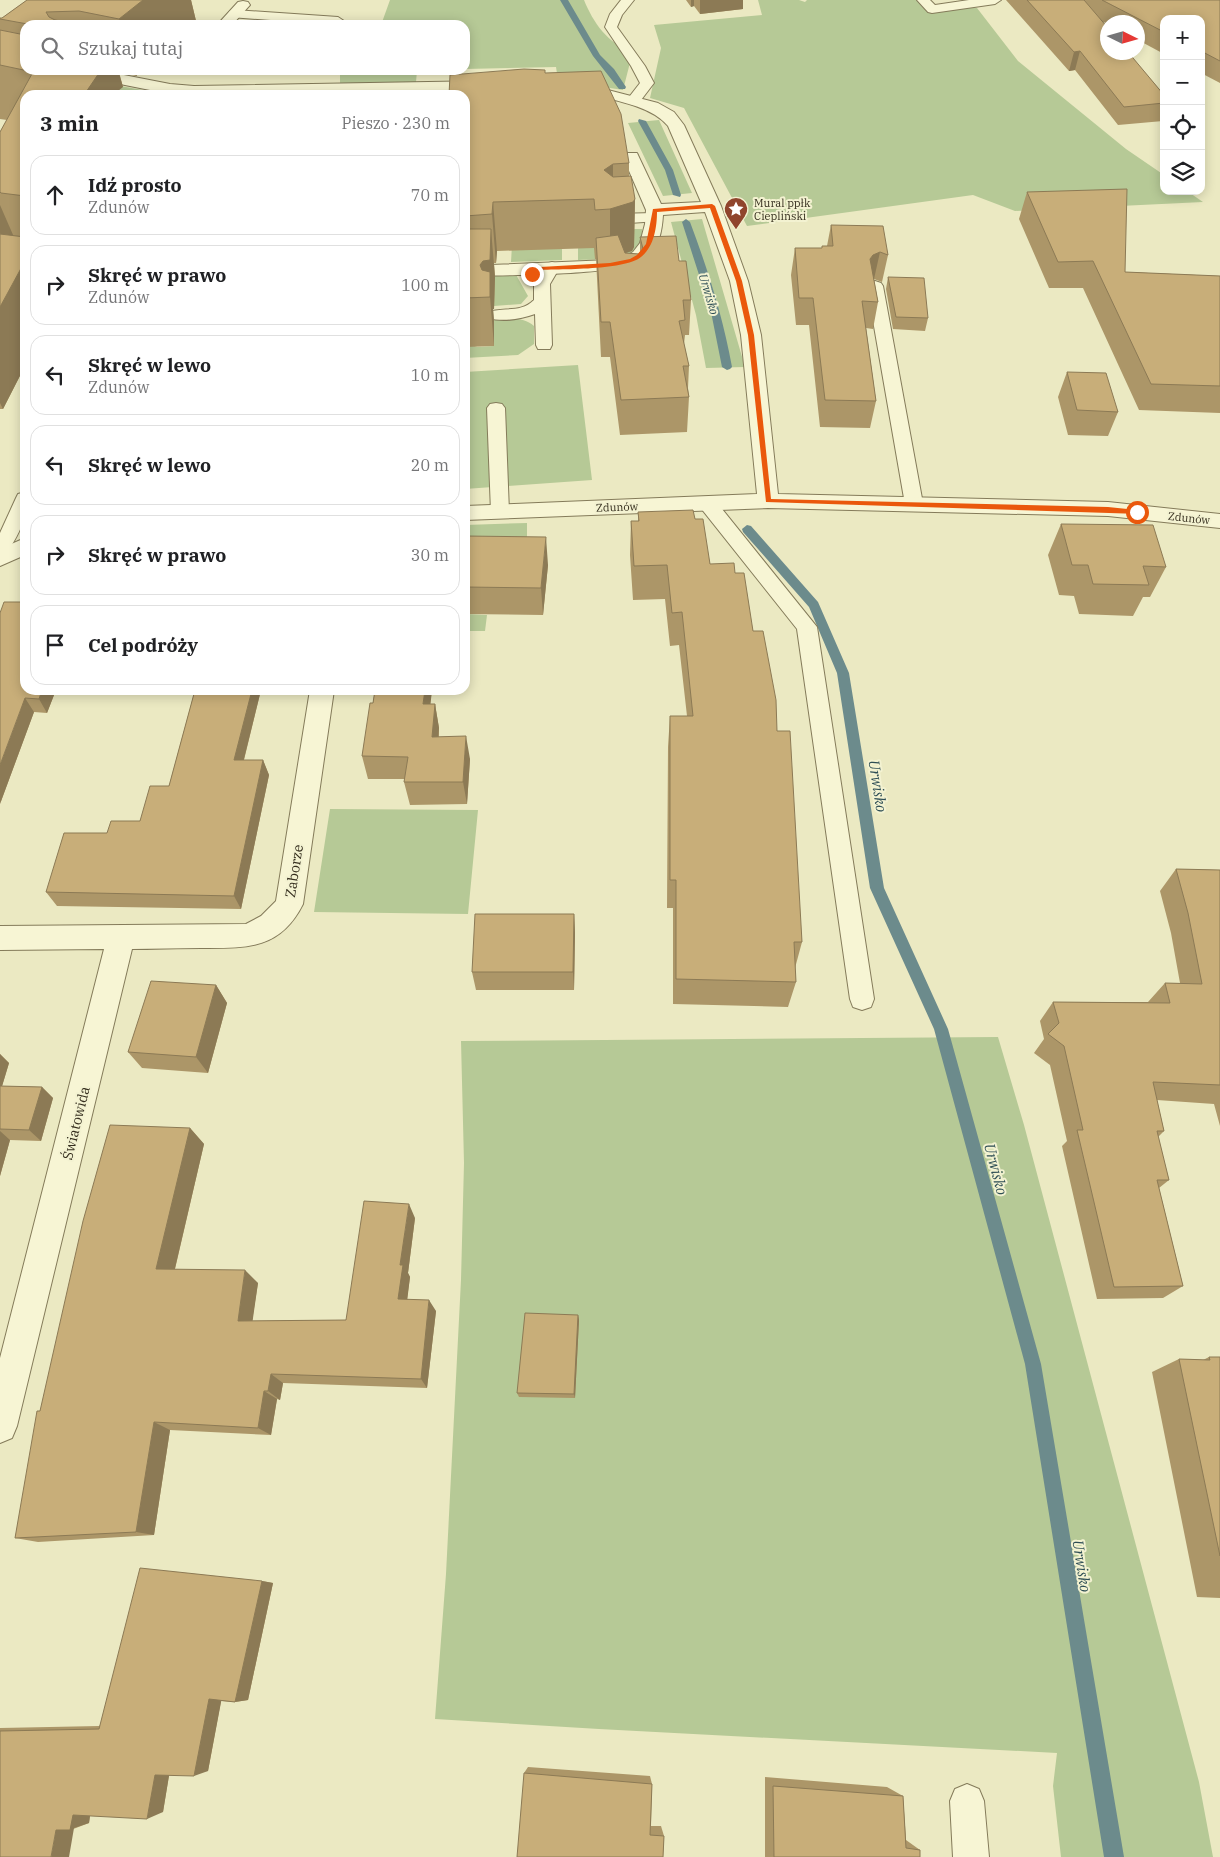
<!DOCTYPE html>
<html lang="pl">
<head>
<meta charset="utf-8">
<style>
	body { margin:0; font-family:"IBM Plex Serif",serif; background:#f2f2f2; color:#202124 }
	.controls { position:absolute; right:15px; top:15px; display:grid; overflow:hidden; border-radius:10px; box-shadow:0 2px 12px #0003 }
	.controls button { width:45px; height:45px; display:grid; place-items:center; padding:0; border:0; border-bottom:1px solid #e0e0e0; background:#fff; color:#202124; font:25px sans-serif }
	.compass { position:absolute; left:1100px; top:15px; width:45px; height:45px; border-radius:50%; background:#fff; box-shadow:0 2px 12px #0003; rotate:95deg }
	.stop { position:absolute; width:15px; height:15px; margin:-11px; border:4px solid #ea580c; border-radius:50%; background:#fff }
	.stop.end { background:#ea580c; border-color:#fff; box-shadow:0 1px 5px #0008 }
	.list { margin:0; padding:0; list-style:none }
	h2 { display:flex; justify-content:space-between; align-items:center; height:65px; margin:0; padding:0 20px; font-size:21px }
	h2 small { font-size:16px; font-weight:400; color:#757577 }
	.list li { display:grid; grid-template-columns:32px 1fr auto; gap:15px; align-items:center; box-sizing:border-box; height:80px; margin:0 10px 10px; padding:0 10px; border:1px solid #e0e0e0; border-radius:15px }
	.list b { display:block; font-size:19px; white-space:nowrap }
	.list p { margin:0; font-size:16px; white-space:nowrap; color:#757577 }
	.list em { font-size:16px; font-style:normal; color:#757577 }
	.icon { flex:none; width:28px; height:28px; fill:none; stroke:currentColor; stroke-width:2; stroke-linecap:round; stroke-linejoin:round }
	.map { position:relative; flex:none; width:1220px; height:1857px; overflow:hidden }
	.search { position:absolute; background:#fff; box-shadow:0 2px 12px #0003; left:20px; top:20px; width:450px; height:55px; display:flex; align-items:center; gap:12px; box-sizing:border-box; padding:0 18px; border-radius:15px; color:#757577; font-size:19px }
	.panel { position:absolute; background:#fff; box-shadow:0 2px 12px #0003; left:20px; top:90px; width:450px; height:605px; border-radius:15px }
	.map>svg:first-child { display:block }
	.green { fill:#b6c996 }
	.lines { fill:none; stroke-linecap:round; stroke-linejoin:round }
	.stream { fill:#6c8b8c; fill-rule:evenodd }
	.service-casing { stroke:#847b5a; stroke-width:2 }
	.minor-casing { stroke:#847b5a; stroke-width:2 }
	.service { fill:#f7f5d4; fill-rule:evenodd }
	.minor { fill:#f7f5d4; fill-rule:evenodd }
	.wall { fill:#ac9668 }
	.shaded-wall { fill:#8c7a55 }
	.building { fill:#c8ae79; stroke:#8c7a55 }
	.route { fill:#ea580c }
	.labels { text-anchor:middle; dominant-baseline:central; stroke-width:4; stroke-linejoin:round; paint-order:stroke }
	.far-poi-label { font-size:11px; fill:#352e1e; stroke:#f3f2d1; text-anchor:start }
	.far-street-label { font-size:11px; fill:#352e1e; stroke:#f3f2d1 }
	.far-water-label { font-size:12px; font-style:italic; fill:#2d4d54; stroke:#f3f2d1 }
	.street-label { font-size:14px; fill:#352e1e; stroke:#f3f2d1 }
	.water-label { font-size:15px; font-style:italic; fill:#2d4d54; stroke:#f3f2d1 }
</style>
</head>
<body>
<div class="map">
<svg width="1220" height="1857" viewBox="0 0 1220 1857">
	<rect width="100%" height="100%" fill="#ebe9c2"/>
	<!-- green -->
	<path class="green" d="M390 0H584C593 22 608 45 633 51L623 90 558 80 556 67 465 69V25H381Z
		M758 0H799L805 2 807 0H929L933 5 977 8 1018 61 1126 149 1164 175V191H1187L1203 202 1015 211 973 195 747 226 684 108 650 98 661 48 654 25 762 15Z
		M340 70H441L417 71 416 82 340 84Z
		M109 84 171 95H129L102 90Z
		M659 120 692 193 663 196 628 123Z
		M702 219 745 367 706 368 696 315 671 222Z
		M630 229H642C646 263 599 259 578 260V248Z
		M512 245 562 248V260L511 262Z
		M515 273 528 296 521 304 494 306 465 282 470 276Z
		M494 320C508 319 523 316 534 326V344L518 355 465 358V342L477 347 494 346Z
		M578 365 592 480 465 489V372Z
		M527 523V540L465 564V525Z
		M465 614 487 615 485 631H465Z
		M330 809 478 810 468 914 314 912Z
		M998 1037 1024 1125 1199 1782 1213 1857H1061L1053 1786 1057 1753 599 1729 435 1719 446 1574 461 1280 464 1163 461 1041Z"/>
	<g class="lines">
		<!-- stream -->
		<path class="stream" d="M560 0H568L600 55 614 69 626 87 625 89H619L593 56Z
			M639 119 646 121 673 170 681 195 680 197 673 195 665 170 638 121Z
			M686 219 690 222C708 270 723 317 732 367L730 369 727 370 722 367 711 312 682 222Z
			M747 525 751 526 818 602 849 673 884 888 948 1029 1041 1364 1124 1857H1104L1025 1364 934 1029 870 888 837 673 809 607 743 532 742 529Z"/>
		<!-- service casing -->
		<g class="service-casing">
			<path id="service" d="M621 0H634L622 15 617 27 645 66 654 83 638 104 633 105 626 101 640 83 631 66 605 27 610 14Z
				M917 0H930L935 5 969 0H1001L995 4 932 13 928 12Z
				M234 10 338 17 344 21 338 25 230 17 228 14 230 11Z
				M654 213 659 215 662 218 659 221 614 224 609 222 606 219 609 216 614 214Z
				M552 262 558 264 560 267 550 284 552 345 550 349H538L536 345 535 314C521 319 503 322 488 318L486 315 488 312C505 307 521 313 534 300V284L546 264Z
				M875 281 881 283 883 286 923 504 921 508 914 510 907 508 905 504 867 286 869 283Z
				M496 403 502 404 505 408 509 512 507 516 500 518 493 516 491 512 487 408 490 404Z
				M25 492C25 522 23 527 7 553L0 555V533L16 498 18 494Z
				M707 497 714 499 817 627 874 999 871 1007 862 1010 853 1007 850 999 797 629 700 507 698 503 700 499Z
				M967 1784 979 1789 984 1801 989 1857H953L950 1801 955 1789Z"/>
		</g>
		<!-- minor casing -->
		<g class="minor-casing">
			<path id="minor" d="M243 1 248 2 250 5 232 25H217L238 2Z
				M67 70H98L170 84 194 86 486 81 492 83 494 86 492 89 486 91 186 95 170 94 75 75 70 73Z
				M577 82 658 103 674 112 684 125 721 206 748 281 761 335 778 494 1108 502 1220 514V528L1108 516 768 508 465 520V506L757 494 741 335 730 281 705 212 663 215C662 231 659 248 646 259 628 276 496 275 465 276V266L610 260 626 256 633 252 640 243 645 224 646 210 623 157 625 153H637L661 204 701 202 668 126C650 103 600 98 571 90L569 87 571 84Z
				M25 538V555L0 566V549Z
				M310 690H334L303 904C280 950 246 948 201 948 178 948 155 949 132 949L17 1426 12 1438 0 1443V1358L104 949 0 950V926L246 924 261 916 276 901Z"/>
		</g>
		<!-- service -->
		<use href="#service" class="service"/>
		<!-- minor -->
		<use href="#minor" class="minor"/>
	</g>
	<!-- wall -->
	<path class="wall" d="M27 0H191L197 25H25V70H143L136 76 119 72 123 87 25 95V366L3 409H0V410V132L7 120 0 119V18H2Z
		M686 0H743V9L700 14 694 6 691 7Z
		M1006 0H1220V83L1201 73V19H1164V54L1138 40V22H1108V24L1101 21 1164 95 1163 121 1118 125 1075 70 1069 71Z
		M545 73 629 163V176L635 199 634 247 632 251 625 253 639 254 640 252V237L679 261 691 300 689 335H685L684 344 689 366 688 388 689 397 687 432 620 435 610 357H601L596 259H595L594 248 497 251 496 263H494L495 277 494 309H493L494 321V346L465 347V95Z
		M1027 192 1125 272 1220 276V413L1139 410 1083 288H1049L1019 219Z
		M831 225 888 255 882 282 874 279 878 302 873 329 866 328 876 401 870 428 820 427 809 325H796L791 275 795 248H822L827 246Z
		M888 277 928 318 925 331 893 329 886 289Z
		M1067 372 1118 412 1108 436 1068 435 1058 397Z
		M638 512 695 519 710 564 735 573 753 631 777 731 802 942 795 968 796 982 788 1007 673 1004V908H667L668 747 670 716H687L679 645 670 646 665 599 633 600 630 555 631 521H638Z
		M1061 524 1166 567 1150 597H1143L1133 616 1079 614 1074 596 1059 595 1048 555Z
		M465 536 548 565 543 615 465 614Z
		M25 690H122L120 695H54L47 713 34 712 0 804Z
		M195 690H261L244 760H263L269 775 241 909 57 906 46 892 107 833 140 821 169 786Z
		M375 690H432L430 704H435L439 728V737L470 759 467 804 410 805 404 782 405 779H368L362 756 373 703Z
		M1176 869 1220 870V1126L1214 1104 1157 1100 1164 1131 1158 1137 1169 1180 1159 1188 1183 1286 1163 1298 1097 1299 1062 1146 1067 1141 1050 1065 1034 1053 1044 1039 1040 1021 1053 1002H1148L1165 983H1180L1171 933 1160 891Z
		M574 914 575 933 574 990H476L472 972Z
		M216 985 227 1003 208 1073 142 1068 128 1052Z
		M0 1054 9 1063 2 1086 42 1087 53 1098 41 1141 10 1140 0 1176Z
		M190 1128 204 1144 175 1269 258 1283 252 1321 346 1320 415 1218 408 1273 410 1277 407 1299 436 1311 427 1388 283 1383 280 1400 277 1399 271 1435 170 1430 154 1535 38 1542 15 1538 40 1411Z
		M578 1315 579 1320 575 1398 519 1397 517 1393Z
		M1209 1357H1220V1598L1197 1597 1152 1372 1179 1359 1203 1360Z
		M262 1581 273 1583 248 1700 235 1702 221 1701 208 1771 169 1775 163 1812 90 1816 89 1823 0 1857V1728L99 1726Z
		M528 1767 650 1776 652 1784 651 1826H661L664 1836 663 1857 524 1773Z
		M765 1777 887 1787 903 1796 906 1840 920 1850V1857H765Z"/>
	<!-- shaded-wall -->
	<path class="shaded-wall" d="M143 0H191L197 25H121L119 19Z
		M691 0H694V6L691 7Z
		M700 0H743V9L700 14Z
		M1080 51 1075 70 1069 71 1074 52Z
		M62 70H118L123 87 113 95H71Z
		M135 70H143L136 76Z
		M613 164V208L635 199 634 247 632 251 610 258V209L604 170Z
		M493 202 497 251 496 263 492 214Z
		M0 205 17 244 8 250 0 233Z
		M491 229 495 277 494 309H493L494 321V346L490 297 480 265Z
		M880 252 874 279 867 282 870 259 873 255Z
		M25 261V366L3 409 0 403V307Z
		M546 537 548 565 543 615 541 588Z
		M42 690H51L54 695 47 713 39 699Z
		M117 690H122L120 695Z
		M252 690H261L240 775 234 760Z
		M425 690H432L428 727 423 704Z
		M25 698 34 712 0 804V765Z
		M435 704 439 728 436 760 432 737Z
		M466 736 470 759 467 804 463 782Z
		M263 760 269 775 241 909 234 896Z
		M574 914 575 933 574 990 573 972Z
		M216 985 227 1003 208 1073 196 1057Z
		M0 1054 9 1063 0 1093Z
		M42 1087 53 1098 41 1141 29 1130Z
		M190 1128 204 1144 172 1281 156 1269Z
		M0 1131 10 1140 0 1176Z
		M409 1204 415 1218 408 1273 410 1277 406 1310 398 1299 400 1265Z
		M245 1270 258 1283 251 1332 238 1321Z
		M429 1300 436 1311 427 1388 421 1379Z
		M578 1315 579 1320 575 1398 574 1394Z
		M271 1374 283 1383 280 1400 268 1391Z
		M264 1391 277 1399 271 1435 258 1428Z
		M154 1422 170 1430 154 1535 136 1532Z
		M262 1581 273 1583 248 1700 235 1702Z
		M222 1697 208 1771 194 1776 209 1699Z
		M170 1770 163 1812 147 1819 155 1775Z
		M91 1808 89 1823 74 1828 69 1857H51L56 1830 73 1815Z"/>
	<!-- building -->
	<path class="building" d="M27 0H143L119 19 79 11 46 12 49 17 55 20 82 25H33L0 19V18H2Z
		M1027 0H1084L1108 28V52H1128L1164 95V103L1124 107 1080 51 1074 52Z
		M1102 0H1220V61L1201 51V19H1164V32Z
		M0 30 25 35V70H85L99 73 84 95H25V196L1 193 0 192V132L33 72 0 65Z
		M524 69 545 70V73L601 71 621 114 629 163 613 164 604 170 613 177 631 176 635 199 633 202 610 209 595 210 594 199 493 202 492 214 465 216V95H449L450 75Z
		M1127 189 1125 272 1220 276V386L1151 384 1093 261 1058 262 1027 192Z
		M831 225 883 226 888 255 880 252 873 255 870 259 878 302 862 301 876 401 825 400 813 298H799L795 248H822V246H833Z
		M465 229H491L490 260 483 261 480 265 482 270 490 272V297L465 298Z
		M0 234 25 237V261L0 307Z
		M618 235 625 253 639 254 643 249 640 237 676 236 679 261H686L691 300H683L685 320 679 321 689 366H683L689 397 621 400 610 322H601L596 238Z
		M888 277 924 278 928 318 896 317Z
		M1067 372 1106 373 1118 412 1077 410Z
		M693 510 695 519H703L710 564 734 563 735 573H744L753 631H763L776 700 777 731H790L802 942H794L796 982 676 979V880H670V716H693L682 612 672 613 667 565 634 566 631 521H639L638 512Z
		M1061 524 1153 525 1166 567 1143 566 1149 585 1093 584 1088 565H1072Z
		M465 536 546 537 541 588 465 587Z
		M4 602H25V690H42L39 699 25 698 0 765V613Z
		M195 690H252L234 760H263L234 896 46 892 64 833H107L111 821H140L150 786H169Z
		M375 690H425L423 704H435L432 737 466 736 463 782H404L408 757 362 756 370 703H373Z
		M1176 869 1220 870V1085L1153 1082 1164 1131H1157L1169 1180H1157L1183 1286 1114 1287 1077 1130H1083L1064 1046 1048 1034 1059 1023 1053 1002 1170 1003 1165 983 1202 984 1188 913Z
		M475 914H574L573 972H472Z
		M151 981 216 985 196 1057 128 1052Z
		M0 1086 42 1087 29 1130 0 1129Z
		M110 1125 190 1128 156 1269 245 1270 238 1321 346 1320 364 1201 409 1204 400 1265H403L398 1299 429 1300 421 1379 271 1374 268 1391H264L258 1428 154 1422 136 1532 15 1538 37 1411H40L83 1221Z
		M525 1313 578 1315 574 1394 517 1393Z
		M1209 1357H1220V1556L1179 1359 1210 1360Z
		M140 1568 262 1581 235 1702 209 1699 194 1776 155 1775 147 1819 73 1815 70 1830H56L51 1857H0V1731L99 1729Z
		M524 1773 652 1784 650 1835 664 1836 663 1857H517Z
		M773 1786 903 1796 906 1848 920 1850V1857H774Z"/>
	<!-- route -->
	<path class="route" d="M712 204 715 206 742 281 754 335 771 499 1108 507 1137 510 1141 512 1140 514 766 502 748 335 736 281 710 208 657 212C657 227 654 247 641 257 624 271 554 269 530 270L534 274 532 276 523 268 610 263 630 259 637 255 646 244 653 209Z"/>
	<!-- icons -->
	<defs>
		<g id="sight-pin" transform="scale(1.25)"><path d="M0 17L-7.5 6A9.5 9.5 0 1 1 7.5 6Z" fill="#90452d" stroke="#f3f2d1"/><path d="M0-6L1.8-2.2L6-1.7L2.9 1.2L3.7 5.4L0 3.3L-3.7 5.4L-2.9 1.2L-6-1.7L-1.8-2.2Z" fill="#fff"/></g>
	</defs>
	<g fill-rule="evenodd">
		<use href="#sight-pin" x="736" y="209"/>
	</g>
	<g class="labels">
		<!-- far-poi labels -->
		<g class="far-poi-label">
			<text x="754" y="203">Mural ppłk<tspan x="754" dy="13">Ciepliński</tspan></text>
		</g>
		<!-- far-street labels -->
		<g class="far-street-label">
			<text transform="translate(617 507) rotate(-2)">Zdunów</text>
			<text transform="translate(1189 518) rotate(6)">Zdunów</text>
		</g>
		<!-- far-water labels -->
		<g class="far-water-label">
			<text transform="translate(709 294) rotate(73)">Urwisko</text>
		</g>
		<!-- street labels -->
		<g class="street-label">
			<text transform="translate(294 871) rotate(-81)">Zaborze</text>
			<text transform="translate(76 1123) rotate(-76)">Światowida</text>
		</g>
		<!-- water labels -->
		<g class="water-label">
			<text transform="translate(878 786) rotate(81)">Urwisko</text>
			<text transform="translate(996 1169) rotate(75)">Urwisko</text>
			<text transform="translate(1082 1566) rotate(81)">Urwisko</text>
		</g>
	</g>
</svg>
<div class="controls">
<button>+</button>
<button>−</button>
<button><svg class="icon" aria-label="locate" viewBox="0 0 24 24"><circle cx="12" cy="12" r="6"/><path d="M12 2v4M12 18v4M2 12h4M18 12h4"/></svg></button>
<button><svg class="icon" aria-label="layers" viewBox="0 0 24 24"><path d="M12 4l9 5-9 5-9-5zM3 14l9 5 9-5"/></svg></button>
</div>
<svg class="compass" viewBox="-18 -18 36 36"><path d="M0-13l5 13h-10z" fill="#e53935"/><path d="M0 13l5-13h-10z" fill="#757577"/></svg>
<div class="stop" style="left:1137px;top:512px"></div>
<div class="stop end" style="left:532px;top:274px"></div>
<div class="search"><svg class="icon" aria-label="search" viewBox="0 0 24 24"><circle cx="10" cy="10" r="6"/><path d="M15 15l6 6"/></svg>Szukaj tutaj</div>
<section class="panel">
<h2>3 min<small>Pieszo · 230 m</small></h2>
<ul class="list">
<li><svg class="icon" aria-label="ahead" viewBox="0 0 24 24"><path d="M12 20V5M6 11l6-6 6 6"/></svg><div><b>Idź prosto</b><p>Zdunów</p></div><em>70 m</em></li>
<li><svg class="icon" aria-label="right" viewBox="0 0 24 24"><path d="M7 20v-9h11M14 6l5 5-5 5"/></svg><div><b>Skręć w prawo</b><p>Zdunów</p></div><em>100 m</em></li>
<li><svg class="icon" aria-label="left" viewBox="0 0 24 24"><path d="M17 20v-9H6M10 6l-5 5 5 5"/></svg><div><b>Skręć w lewo</b><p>Zdunów</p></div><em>10 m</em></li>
<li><svg class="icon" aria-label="left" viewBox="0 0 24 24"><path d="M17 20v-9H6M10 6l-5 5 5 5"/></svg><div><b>Skręć w lewo</b></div><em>20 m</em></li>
<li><svg class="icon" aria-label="right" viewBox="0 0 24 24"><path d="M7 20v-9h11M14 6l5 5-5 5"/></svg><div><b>Skręć w prawo</b></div><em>30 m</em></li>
<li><svg class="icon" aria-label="arrive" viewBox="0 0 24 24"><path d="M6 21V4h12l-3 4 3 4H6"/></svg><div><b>Cel podróży</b></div></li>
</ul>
</section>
</div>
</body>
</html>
